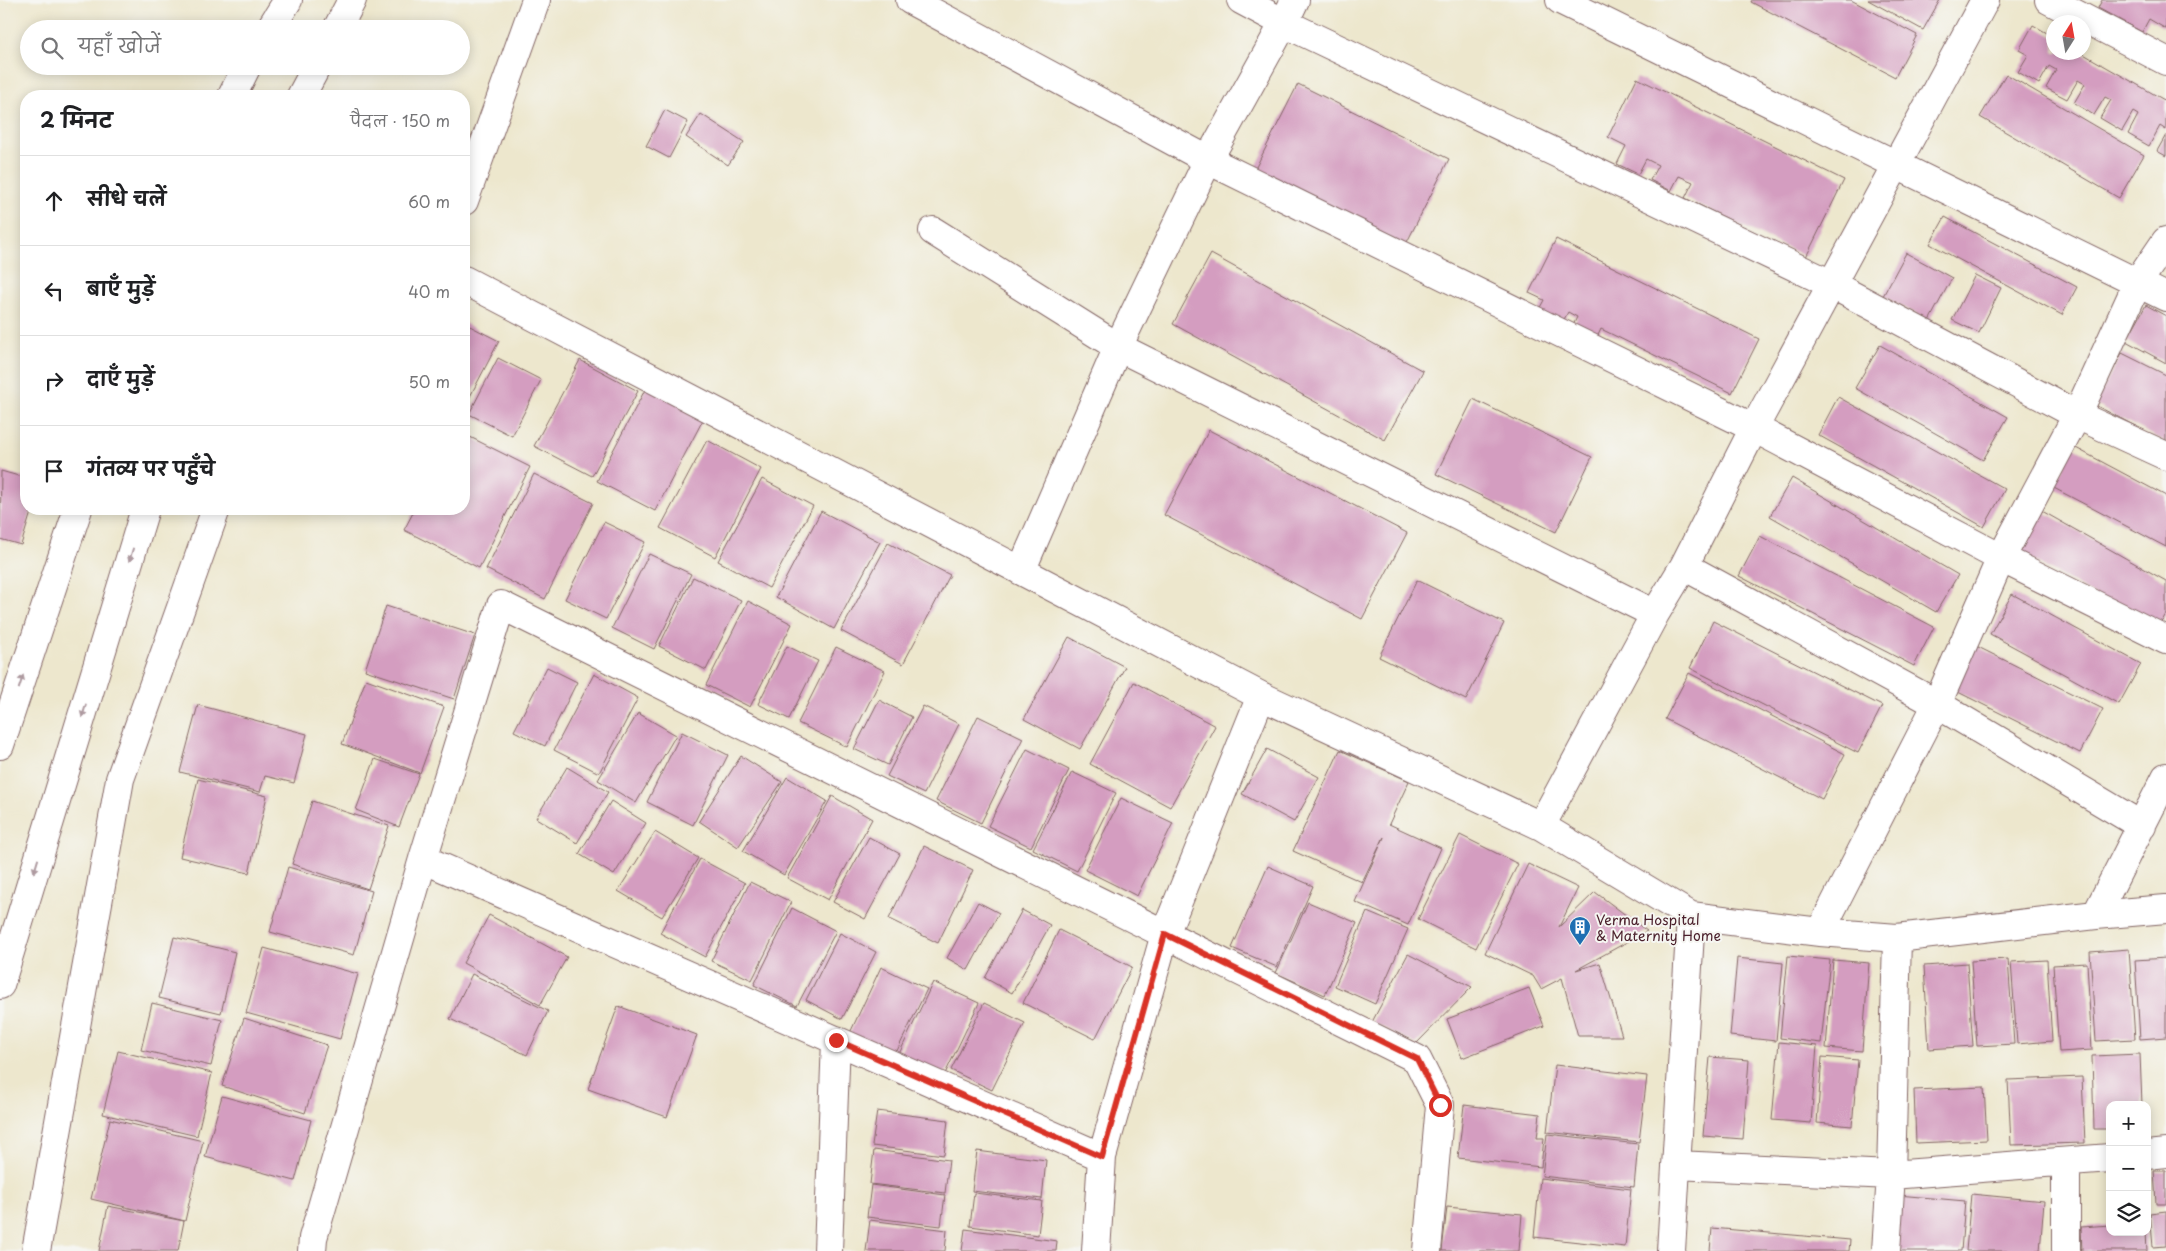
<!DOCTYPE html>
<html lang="hi">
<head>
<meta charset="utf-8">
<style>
	body { margin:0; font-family:"Playpen Sans","Playpen Sans Deva",sans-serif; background:#f2f2f2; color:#202124 }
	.controls { position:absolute; right:15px; bottom:15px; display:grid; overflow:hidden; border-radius:10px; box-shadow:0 2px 12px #0003 }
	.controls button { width:45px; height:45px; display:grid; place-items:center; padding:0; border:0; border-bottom:1px solid #e0e0e0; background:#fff; color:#202124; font:25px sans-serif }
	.compass { position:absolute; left:2046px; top:15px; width:45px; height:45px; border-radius:50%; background:#fff; box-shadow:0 2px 12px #0003; rotate:11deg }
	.stop { position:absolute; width:15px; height:15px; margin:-11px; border:4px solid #d93025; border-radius:50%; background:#fff }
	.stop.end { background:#d93025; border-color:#fff; box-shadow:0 1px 5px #0008 }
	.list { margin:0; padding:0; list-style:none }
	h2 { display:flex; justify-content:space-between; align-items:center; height:65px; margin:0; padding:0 20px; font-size:21px }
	h2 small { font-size:16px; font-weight:400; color:#757577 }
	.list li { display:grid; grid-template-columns:32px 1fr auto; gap:15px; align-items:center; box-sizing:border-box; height:90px; padding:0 20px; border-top:1px solid #e0e0e0 }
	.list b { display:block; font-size:19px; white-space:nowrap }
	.list em { font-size:16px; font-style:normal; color:#757577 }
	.icon { flex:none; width:28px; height:28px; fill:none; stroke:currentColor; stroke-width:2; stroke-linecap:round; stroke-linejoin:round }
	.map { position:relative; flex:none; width:2166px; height:1251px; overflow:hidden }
	.search { position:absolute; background:#fff; box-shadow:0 2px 12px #0003; left:20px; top:20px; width:450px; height:55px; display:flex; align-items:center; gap:12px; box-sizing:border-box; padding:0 18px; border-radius:28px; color:#757577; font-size:19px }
	.panel { position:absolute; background:#fff; box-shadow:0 2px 12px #0003; left:20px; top:90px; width:450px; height:425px; border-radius:20px }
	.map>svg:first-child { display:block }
	.building { fill:#d49dc0 }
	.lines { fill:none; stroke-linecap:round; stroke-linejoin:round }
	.minor-casing { stroke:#836564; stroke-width:30 }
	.secondary-casing { stroke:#836564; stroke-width:30 }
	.minor { stroke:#fff; stroke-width:28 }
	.secondary { stroke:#fff; stroke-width:28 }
	.oneway { fill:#ae9aa0 }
	.route { stroke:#d93025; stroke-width:6 }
	.labels { text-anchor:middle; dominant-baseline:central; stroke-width:4; stroke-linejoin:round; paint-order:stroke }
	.poi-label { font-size:14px; fill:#4a1f2b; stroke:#f6f6f2; text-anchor:start }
</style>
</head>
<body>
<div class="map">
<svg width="2166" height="1251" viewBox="0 0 2166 1251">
	<rect width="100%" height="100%" fill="#f6f6f2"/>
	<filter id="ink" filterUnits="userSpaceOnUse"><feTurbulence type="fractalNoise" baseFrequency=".02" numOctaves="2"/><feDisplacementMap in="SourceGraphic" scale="10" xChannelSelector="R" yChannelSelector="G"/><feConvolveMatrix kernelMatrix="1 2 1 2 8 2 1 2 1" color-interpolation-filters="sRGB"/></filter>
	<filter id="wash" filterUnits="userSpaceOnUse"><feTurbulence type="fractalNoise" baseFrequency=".0096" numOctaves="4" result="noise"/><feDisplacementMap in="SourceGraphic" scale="20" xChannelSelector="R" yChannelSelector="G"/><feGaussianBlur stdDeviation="1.12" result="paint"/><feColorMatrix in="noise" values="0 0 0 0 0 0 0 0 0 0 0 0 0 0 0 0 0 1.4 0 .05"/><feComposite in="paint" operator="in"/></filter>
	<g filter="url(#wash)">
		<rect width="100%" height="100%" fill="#ede7cd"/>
		<g id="blocks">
			<!-- building -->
			<path class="building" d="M1752 0H1851L1917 35 1895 77 1751 2Z
				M1868 0H1940L1923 30Z
				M2102 0H2166V29L2149 19 2142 32 2098 8Z
				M2033 25 2054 37V52H2080L2166 101V130L2160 126 2149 146 2128 134 2138 115 2133 112 2122 131 2100 118 2111 100 2105 97 2094 115 2074 103 2085 84 2078 80 2067 99 2046 88 2056 70 2049 66 2039 84 2018 72 2028 55 2019 50Z
				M2006 74 2144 155 2119 198 1980 117Z
				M1637 78 1844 180 1806 257 1685 198 1693 182 1679 176 1671 191 1650 180 1658 165 1646 159 1638 174 1617 164 1626 146 1608 137Z
				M1298 84 1449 159 1405 246 1254 171Z
				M665 110 688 122 669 158 646 146Z
				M701 114 744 142 728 165 686 137Z
				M2166 135V156L2157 151Z
				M1945 217 2077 287 2062 315 1930 244Z
				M1556 239 1759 339 1732 393 1601 329 1593 346 1569 334 1577 317 1568 312 1559 329 1535 317 1544 300 1529 293Z
				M1906 253 1952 278 1929 321 1883 296Z
				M1211 254 1423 371 1385 440 1173 324Z
				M1975 275 2001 288 1979 333 1952 320Z
				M2146 305 2166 316V363L2126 341Z
				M464 323 499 341 464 408Z
				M1880 345 2008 417 1983 460 1855 388Z
				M2122 353 2166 375V442L2095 405Z
				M498 358 541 380 512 436 469 414Z
				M580 360 638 391 592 476 534 446Z
				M647 386 705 416 655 511 597 481Z
				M1838 397 2005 489 1984 527 1818 435Z
				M1473 399 1592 457 1556 532 1436 474Z
				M1209 430 1407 533 1362 619 1164 515Z
				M464 434 530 467 479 568 404 530 415 509H464Z
				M707 440 761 469 715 557 660 528Z
				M2074 447 2166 496V547L2052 487Z
				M1 471 26 478V509H32L21 545 0 539Z
				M534 474 593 503 545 599 486 569Z
				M1792 478 1958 575 1936 612 1770 516Z
				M762 479 813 506 769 588 718 561Z
				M821 511 880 542 834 629 776 597Z
				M2042 511 2166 581V614L2157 630 2019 552Z
				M604 522 645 542 606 619 565 599Z
				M1760 536 1934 627 1914 666 1739 576Z
				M888 543 950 575 903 664 841 631Z
				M649 554 691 574 654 649 612 628Z
				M693 577 741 600 706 670 659 646Z
				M1417 580 1504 623 1466 700 1379 657Z
				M2012 594 2141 664 2119 704 1990 634Z
				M748 601 792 624 750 707 706 685Z
				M386 606 475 635 454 699 365 670Z
				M1713 621 1882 706 1858 753 1690 668Z
				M1069 637 1125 667 1080 749 1024 719Z
				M1970 643 2103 709 2080 753 1948 687Z
				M787 646 818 661 789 719 758 704Z
				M836 647 885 671 847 747 798 723Z
				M547 667 577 682 545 746 514 731Z
				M1689 673 1845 754 1822 799 1665 719Z
				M594 674 638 698 599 773 554 750Z
				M366 679 444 707 420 773 342 744Z
				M1134 682 1215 726 1170 807 1090 764Z
				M879 700 912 717 888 765 854 749Z
				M198 705 307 734 294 783 265 776 260 792 180 772Z
				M923 706 959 724 924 794 887 776Z
				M638 713 676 735 636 803 598 780Z
				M978 716 1023 738 981 823 936 801Z
				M682 732 728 755 693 825 647 802Z
				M1027 749 1069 770 1031 847 988 826Z
				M1267 749 1319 777 1294 822 1242 794Z
				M1340 750 1409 781 1389 824 1441 848 1408 925 1355 902 1384 837 1362 882 1293 851Z
				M741 756 782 782 738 847 699 821Z
				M375 759 419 774 399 827 356 810Z
				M567 767 608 792 577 843 536 818Z
				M1072 772 1116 793 1077 871 1033 849Z
				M787 777 827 801 784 875 743 851Z
				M198 779 267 796 249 873 180 857Z
				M832 796 872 819 828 900 787 878Z
				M1121 798 1173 823 1137 896 1085 870Z
				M312 801 389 826 368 889 292 864Z
				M611 801 646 823 614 875 579 854Z
				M655 832 698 858 662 917 618 891Z
				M1460 835 1518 864 1476 948 1418 919Z
				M869 837 900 854 865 919 833 902Z
				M924 846 973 870 938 943 889 919Z
				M700 859 745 883 705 957 660 933Z
				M1528 864 1578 888 1559 927 1595 892 1647 931 1576 970 1600 963 1622 1036H1578L1562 978 1541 989 1533 976 1485 953Z
				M1268 866 1313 886 1277 967 1232 948Z
				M288 867 372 891 354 955 270 932Z
				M750 882 791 902 752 980 711 961Z
				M978 902 999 913 968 970 947 958Z
				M1308 902 1357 923 1325 995 1276 973Z
				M792 908 836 931 797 1006 754 985Z
				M1022 910 1050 925 1012 993 985 978Z
				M1367 912 1408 929 1375 1004 1335 986Z
				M489 915 567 957 540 1005 463 963Z
				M1059 930 1132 967 1095 1039 1023 1003Z
				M840 933 876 952 842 1019 806 1000Z
				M174 937 235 952 221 1013 159 998Z
				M264 948 358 974 340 1039 246 1013Z
				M2129 949 2135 1039 2096 1041 2090 952Z
				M1408 954 1472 987 1416 1044 1372 1022Z
				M1788 956 1830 960 1821 1043 1780 1038Z
				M1737 958 1783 963 1776 1041 1730 1036Z
				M2166 958V1037L2140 1039 2135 960Z
				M2008 959 2014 1044 1977 1046 1971 961Z
				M1833 960 1869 963 1862 1051 1826 1048Z
				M2047 960 2052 1041 2017 1044 2011 962Z
				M1967 963 1973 1046 1929 1049 1924 966Z
				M2087 963 2092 1050 2059 1052 2053 965Z
				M881 967 927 989 894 1057 849 1035Z
				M472 974 548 1011 527 1055 450 1019Z
				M933 982 979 1003 944 1076 899 1054Z
				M1529 988 1544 1026 1462 1058 1447 1019Z
				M152 1003 222 1020 211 1066 141 1050Z
				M984 1003 1025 1023 992 1090 951 1070Z
				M618 1006 697 1035 667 1117 588 1089Z
				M244 1018 327 1045 305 1113 222 1086Z
				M1779 1042 1817 1046 1811 1123 1772 1120Z
				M118 1051 212 1073 197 1136 103 1114Z
				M2140 1054 2142 1105H2110V1129H2094L2092 1056Z
				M1710 1057 1749 1060 1743 1139 1703 1136Z
				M1822 1057 1858 1060 1852 1126 1817 1123Z
				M1555 1065 1647 1076 1639 1142 1547 1132Z
				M2082 1077 2085 1143 2011 1145 2008 1080Z
				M1984 1087 1987 1140 1916 1143 1914 1090Z
				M222 1096 311 1120 295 1181 205 1157Z
				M1464 1105 1540 1114 1537 1138H1544L1541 1167 1458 1158Z
				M877 1111 948 1120 944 1155 872 1146Z
				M110 1119 203 1141 185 1221 91 1199Z
				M1547 1134 1638 1144 1634 1187 1542 1176Z
				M874 1150 949 1160 945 1193 870 1184Z
				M977 1151 1046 1160 1042 1199 972 1191Z
				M2154 1171H2166V1204H2156Z
				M1540 1178 1631 1189 1625 1247 1534 1237Z
				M871 1185 945 1195 941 1226 867 1217Z
				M974 1193 1042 1201 1038 1235 970 1226Z
				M1971 1194 2044 1201 2040 1251H1966Z
				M1898 1195 1965 1201 1961 1251H1894Z
				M108 1206 184 1221 178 1251H99Z
				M1447 1207 1522 1214 1519 1251H1442Z
				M2166 1211V1246L2153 1247 2150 1213Z
				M870 1220 947 1230 945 1251H866Z
				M2110 1225V1232H2146L2147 1251H2082L2081 1227Z
				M1712 1228 1850 1240 1849 1251H1710Z
				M965 1229 1057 1241 1056 1251H962Z"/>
		</g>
	</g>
	<g filter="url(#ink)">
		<use href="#blocks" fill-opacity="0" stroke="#836564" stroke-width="1"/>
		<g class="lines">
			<!-- minor casing -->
			<g class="minor-casing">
				<path id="minor" d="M910 0 1208 160 1754 428 2001 558 2166 640
					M1241 0 1284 23 1831 284 2077 415 2166 456
					M1560 0 2166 297
					M2049 0 2166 61
					M464 201 536 0
					M933 231 1118 347 1655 614
					M464 280 1261 696 1541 826 1691 916 1820 932 1897 938 2096 915 2166 909
					M1684 566 1937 704 2142 826
					M1021 571 1118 347 1208 160 1284 23 1295 0
					M1541 826 1655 614 1684 566 1754 428 1985 0
					M423 859 1102 1157
					M2096 915 2166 777
					M1820 932 1937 704 2001 558 2077 415 2138 282 2166 241
					M2147 1155 2166 1153
					M1676 1165 1891 1175 2110 1158
					M36 1251 120 779 216 509
					M312 1251 313 1238 423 859 501 605 1417 1059 1440 1105 1427 1251
					M828 1251 836 1040
					M1096 1251 1102 1157 1165 934 1261 696
					M1671 1251 1691 916
					M1886 1251 1891 1175 1897 938
					M2066 1251V1162"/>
			</g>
			<!-- secondary casing -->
			<g class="secondary-casing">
				<path id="secondary" d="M270 29 288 0
					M337 29 352 0
					M232 96 247 66
					M301 96 317 66
					M0 745 78 509
					M0 985 145 509"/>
			</g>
			<!-- minor -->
			<use href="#minor" class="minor"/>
			<!-- secondary -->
			<use href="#secondary" class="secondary"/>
		</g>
		<!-- one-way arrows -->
		<defs><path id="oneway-solid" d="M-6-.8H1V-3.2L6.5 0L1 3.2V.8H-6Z" transform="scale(1.25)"/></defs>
		<g class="oneway">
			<use href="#oneway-solid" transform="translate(131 555) rotate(107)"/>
			<use href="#oneway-solid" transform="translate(21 682) rotate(-72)"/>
			<use href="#oneway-solid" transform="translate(84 711) rotate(107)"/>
			<use href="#oneway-solid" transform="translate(36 866) rotate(107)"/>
		</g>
	</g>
	<g class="lines" filter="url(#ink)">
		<!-- route -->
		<path class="route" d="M836 1040 1102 1157 1165 934 1417 1059 1440 1105"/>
	</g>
	<!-- icons -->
	<defs>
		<g id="building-pin" transform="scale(1.125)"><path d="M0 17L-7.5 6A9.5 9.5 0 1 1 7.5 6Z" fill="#1f6fb2" stroke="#f6f6f2"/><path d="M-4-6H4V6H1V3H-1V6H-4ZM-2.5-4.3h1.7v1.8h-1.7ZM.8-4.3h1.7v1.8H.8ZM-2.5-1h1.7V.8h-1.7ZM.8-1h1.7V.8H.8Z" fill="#fff"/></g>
	</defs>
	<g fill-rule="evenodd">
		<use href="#building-pin" x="1580" y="927"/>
	</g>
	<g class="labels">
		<!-- poi labels -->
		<g class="poi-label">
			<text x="1596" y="919">Verma Hospital<tspan x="1596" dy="16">&amp; Maternity Home</tspan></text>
		</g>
	</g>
</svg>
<div class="controls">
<button>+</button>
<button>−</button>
<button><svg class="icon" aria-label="layers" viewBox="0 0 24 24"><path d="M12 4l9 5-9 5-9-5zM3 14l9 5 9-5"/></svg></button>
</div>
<svg class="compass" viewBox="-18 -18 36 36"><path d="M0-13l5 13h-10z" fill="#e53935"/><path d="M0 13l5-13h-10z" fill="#757577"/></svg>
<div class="stop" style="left:1440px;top:1105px"></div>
<div class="stop end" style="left:836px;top:1040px"></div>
<div class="search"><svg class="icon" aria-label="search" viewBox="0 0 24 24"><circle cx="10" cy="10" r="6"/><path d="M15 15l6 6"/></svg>यहाँ खोजें</div>
<section class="panel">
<h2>2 मिनट<small>पैदल · 150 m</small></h2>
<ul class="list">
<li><svg class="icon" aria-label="ahead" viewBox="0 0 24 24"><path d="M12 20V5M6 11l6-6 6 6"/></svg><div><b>सीधे चलें</b></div><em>60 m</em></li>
<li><svg class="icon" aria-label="left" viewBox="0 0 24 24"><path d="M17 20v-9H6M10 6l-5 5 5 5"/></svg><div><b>बाएँ मुड़ें</b></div><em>40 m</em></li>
<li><svg class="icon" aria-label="right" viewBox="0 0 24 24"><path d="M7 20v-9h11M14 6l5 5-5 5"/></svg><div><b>दाएँ मुड़ें</b></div><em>50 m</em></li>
<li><svg class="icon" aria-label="arrive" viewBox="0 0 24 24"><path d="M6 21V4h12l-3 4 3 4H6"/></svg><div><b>गंतव्य पर पहुँचे</b></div></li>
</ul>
</section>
</div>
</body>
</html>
